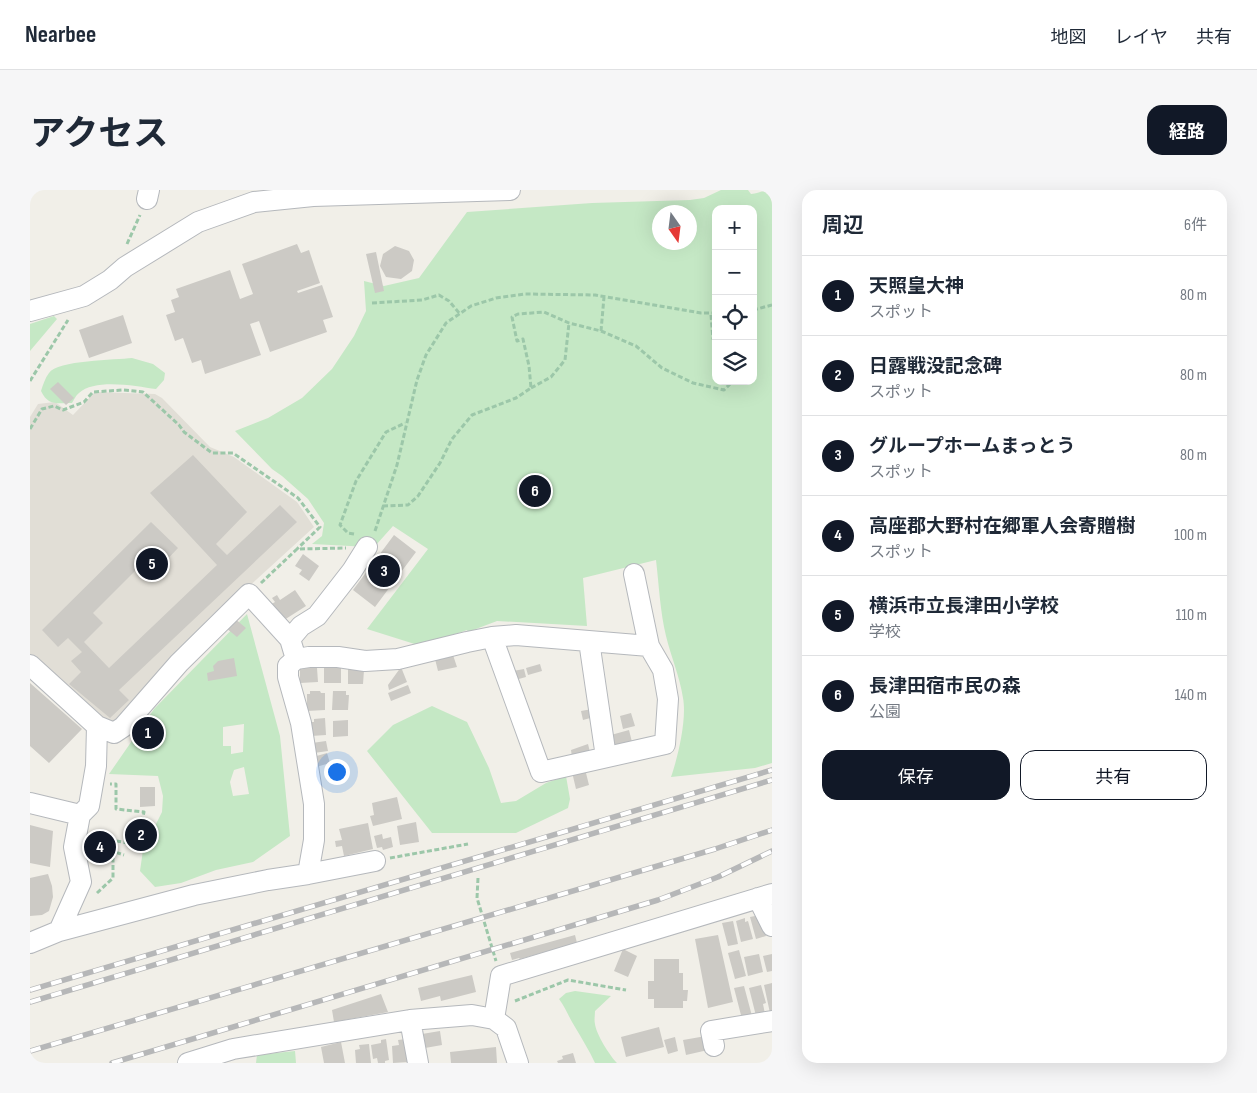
<!DOCTYPE html>
<html lang="ja">
<head>
<meta charset="utf-8">
<style>
	body { margin:0; font-family:"Sofia Sans Condensed","Noto Sans JP",sans-serif; background:#f6f6f7; color:#1f2937 }
	.controls { position:absolute; right:15px; top:15px; display:grid; overflow:hidden; border-radius:10px; box-shadow:0 5px 20px #0002 }
	.controls button { width:45px; height:45px; display:grid; place-items:center; padding:0; border:0; border-bottom:1px solid #e0e1e3; background:#fff; color:#1f2937; font:25px sans-serif }
	.compass { position:absolute; left:622px; top:15px; width:45px; height:45px; border-radius:50%; background:#fff; box-shadow:0 5px 20px #0002; rotate:166deg }
	.you { position:absolute; left:306px; top:581px; width:18px; height:18px; margin:-12px; border:4px solid #fff; border-radius:50%; background:#1a73e8; box-shadow:0 0 0 8px #1a73e833 }
	.badge { display:grid; place-items:center; width:32px; height:32px; border-radius:50%; background:#111827; color:#fff; font-size:16px; font-weight:700 }
	.pin { position:absolute; translate:-50% -50%; border:2px solid #fff; box-shadow:0 1px 5px #0006 }
	.list { margin:0; padding:0; list-style:none }
	h2 { display:flex; justify-content:space-between; align-items:center; height:65px; margin:0; padding:0 20px; font-size:21px }
	h2 small { font-size:16px; font-weight:400; color:#747a83 }
	.list li { display:grid; grid-template-columns:32px 1fr auto; gap:15px; align-items:center; box-sizing:border-box; height:80px; padding:0 20px; border-top:1px solid #e0e1e3 }
	.list b { display:block; font-size:19px; white-space:nowrap }
	.list p { margin:0; font-size:16px; white-space:nowrap; color:#747a83 }
	.list em { font-size:16px; font-style:normal; color:#747a83 }
	.actions { display:flex; gap:10px; padding:15px 20px }
	.actions a { flex:1; padding:11px 0; border:1px solid #111827; border-radius:15px; text-align:center; font-size:18px; color:#111827 }
	.actions .main { background:#111827; color:#fff }
	.icon { flex:none; width:28px; height:28px; fill:none; stroke:currentColor; stroke-width:2; stroke-linecap:round; stroke-linejoin:round }
	.map { position:relative; flex:none; width:742px; height:873px; overflow:hidden; border-radius:15px }
	header { display:flex; align-items:center; gap:30px; box-sizing:border-box; height:70px; padding:0 25px; background:#fff; border-bottom:1px solid #e0e1e3 }
	header strong { font-size:24px }
	nav { display:flex; gap:28px; margin-inline-start:auto; font-size:18px }
	.intro { display:flex; align-items:center; justify-content:space-between; box-sizing:border-box; height:120px; padding:0 30px }
	h1 { margin:0; font-size:35px }
	.button { padding:12px 22px; border-radius:15px; background:#111827; color:#fff; font-size:18px; font-weight:700 }
	main { display:flex; gap:30px; padding:0 30px }
	aside { flex:1; background:#fff; border-radius:15px; box-shadow:0 5px 20px #0002 }
	.map>svg:first-child { display:block }
	.education { fill:#e1ded6 }
	.green { fill:#c5e8c5; fill-rule:evenodd }
	.building { fill:#cccac5 }
	.lines { fill:none; stroke-linecap:round; stroke-linejoin:round }
	.minor-casing { stroke:#b5b8bc; stroke-width:22 }
	.path { stroke:#9cc7a9; stroke-width:3; stroke-dasharray:5 2.5; stroke-linecap:butt }
	.minor { stroke:#fff; stroke-width:20 }
	.rail-casing { stroke:#b6b7b8; stroke-width:5.5 }
	.rail { stroke:#fff; stroke-width:4; stroke-dasharray:11; stroke-linecap:butt }
</style>
</head>
<body>
<header>
<strong>Nearbee</strong>
<nav><a>地図</a><a>レイヤ</a><a>共有</a></nav>
</header>
<div class="intro"><h1>アクセス</h1><a class="button">経路</a></div>
<main>
<div class="map">
<svg width="742" height="873" viewBox="0 0 742 873">
	<rect width="100%" height="100%" fill="#f1efe8"/>
	<!-- education -->
	<path class="education" d="M65 202 125 204 132 208 180 257 204 267 267 312 284 337 203 411 135 482 79 536 0 466V227L8 214 25 212 43 225Z"/>
	<!-- green -->
	<path class="green" d="M691 0H718L721 4C729 3 734 0 742 0V573L725 578 641 587C648 567 657 529 653 508 650 487 641 467 636 446 630 421 629 395 626 370L553 388 557 436 467 431 438 442 437 440 391 456 337 439 398 359 363 336 346 355 339 357 282 354 292 346 294 333 278 309 252 286 242 279 205 241 238 228 272 208 302 179 324 146 336 121 334 91 354 96 389 88 437 22 562 13 660 10 674 8ZM686 19H723V191H686ZM630 22H660V52H630Z
		M24 126 27 129 0 161V134Z
		M102 168 123 174 135 183 134 190 126 199C106 196 65 188 49 203 46 205 44 210 42 213 27 213 18 216 11 201 13 195 15 188 19 183 27 170 86 170 102 168Z
		M217 424 250 546 260 646 223 672 186 680 151 693 125 697 110 681 113 660 132 622 133 606 128 586 79 584 124 519ZM214 534 213 562 201 564V556H193V537ZM214 577 219 604 203 606 200 592 204 580Z
		M402 516 437 532 459 578 471 613 486 611 516 593 536 586 540 609 538 618 486 643H402L337 561 363 535Z
		M545 801 581 806 565 821C565 825 564 830 565 834 566 844 580 866 587 873H565C559 860 552 849 545 837 539 828 536 818 529 809L536 803Z
		M265 861 266 873H226L227 865Z"/>
	<!-- building -->
	<path class="building" d="M267 54 271 63 279 60 290 93 267 101 268 103 292 95 303 127 293 130 297 142 240 162 229 131 220 134 231 165 175 184 171 170 162 173 153 148 145 151 136 125 145 122 141 110 149 107 146 99 200 80 210 109 223 104 212 74Z
		M365 56 379 61 384 70 382 81 371 89 356 87 350 76 353 64Z
		M346 62 354 101 345 103 336 64Z
		M93 125 102 153 59 168 49 140Z
		M28 192 44 208 36 215 20 199Z
		M163 265 217 322 186 354 197 365 250 315 267 332 89 500 99 510 80 528 39 494 51 482 41 471 52 462 38 448 28 457 12 440 121 332 148 358 129 378 119 367 63 423 73 433 54 452 79 478 187 375 120 303Z
		M364 345 386 362 345 417 323 400Z
		M273 364 289 376 279 391 269 384 272 380 265 376Z
		M265 400 276 416 251 432 240 415 245 412 242 408 247 405 250 410Z
		M204 428 216 438 207 447 196 438Z
		M423 465 427 477 408 481 405 469Z
		M204 468 207 486 178 491 177 483 184 481 183 476 188 471Z
		M284 474V478H287L288 492 270 493V477Z
		M510 474 512 481 498 485 496 478Z
		M297 475H308L307 477H311V493H294V477H297Z
		M321 476 334 480 333 494H318V479H321Z
		M371 477 377 492 359 500 358 495Z
		M494 479 496 487 485 490 483 481Z
		M0 493 52 539 19 573 0 556Z
		M378 495 381 503 361 511 358 503Z
		M280 501H290L291 503H295V520L277 521V504H280Z
		M303 501H316V505H319L318 520H302Z
		M562 519 564 527 553 530 551 521Z
		M601 523 605 536 593 539 590 526Z
		M295 528 296 545 281 546 280 532H284V529Z
		M318 530V546L303 547V531Z
		M599 540 602 552 584 557 581 545Z
		M296 551 298 561 284 563 282 553Z
		M558 554 560 562 542 567 541 560Z
		M297 563 300 573 286 577 283 567Z
		M555 579 559 595 546 599 542 582Z
		M110 597H125V616L110 617Z
		M367 607 372 629 343 636 340 626 344 625 342 613Z
		M386 632 389 652 370 655 367 636Z
		M338 633 343 659 314 666 312 656 306 657 305 651 312 650 309 639Z
		M0 635 23 641 20 677 0 673Z
		M352 644 353 649 361 647 363 657 353 660 352 657 347 658 344 646Z
		M18 684 22 696 23 707 19 721 12 725 0 726V688Z
		M730 725 736 746 726 749 720 727Z
		M715 728V732L718 731 723 749 711 752 706 731Z
		M703 731 708 754 698 756 692 733Z
		M545 745 547 753 490 769 489 768 482 770 480 763Z
		M688 745 703 812 678 818 665 749Z
		M593 759 607 766 598 787 584 781Z
		M709 760 716 786 705 789 698 763Z
		M729 764 733 782 718 786 714 767Z
		M742 764V781L737 782 733 766Z
		M624 769H649V783H653V800H658L657 811H653V818H624V809H618V791H624Z
		M442 785 446 802 411 811 410 806 391 811 388 798Z
		M742 793V822L740 823 734 795Z
		M731 795 736 813 733 814 735 824 726 826 719 798Z
		M714 796 722 826 712 829 704 798Z
		M351 804 358 822 304 832 302 820Z
		M629 837 634 857 596 867 591 847Z
		M410 841 412 855 395 858 392 844Z
		M676 846 678 860 656 865 653 850Z
		M645 847 648 861 638 864 634 850Z
		M356 849 359 870 355 871V873H348L347 868 343 869 341 855 351 853V850Z
		M376 849 378 872 363 873 362 856 369 855 368 850Z
		M311 852 315 873H294L291 857Z
		M339 854 341 873H326L325 860 330 859 329 855Z
		M466 857 467 873H421L420 862Z
		M543 863 546 873H528L527 871 533 869 532 866Z"/>
	<g class="lines">
		<!-- minor casing -->
		<g class="minor-casing">
			<path id="minor" d="M117 9 119 0
				M0 121 54 106 80 90 95 77 168 32 224 12 283 6 480 0
				M604 384 619 456
				M260 449 271 436 287 426 322 381 337 357
				M559 451 576 567
				M0 475 67 536 66 576 59 616 50 625 44 657 51 692 29 741
				M67 536 84 543 93 537 149 473 219 404 260 449 266 469
				M0 613 50 625
				M278 684 284 650V614L271 533 258 487V476L266 469 279 467H308L335 471 368 469 437 452 462 447 486 445 619 456 633 480 638 509 635 554 511 582 462 447
				M728 708 742 736
				M0 753 29 741 164 705 238 690 278 684 345 671
				M464 829 471 786 742 704
				M380 830 388 873
				M684 856 681 841 742 831
				M158 873 203 859 380 830 442 825 464 829 476 838 488 873"/>
		</g>
		<!-- path -->
		<path class="path" d="M97 54 110 25
			M342 113 392 110 409 105 419 111 430 124
			M723 120 742 115
			M681 125 683 149 686 152
			M571 141 574 107
			M0 191 38 130
			M501 198 521 187 535 170 539 133
			M0 239 12 219 24 216 33 220 54 212 63 202 93 200 113 202 149 235 154 242 182 263H203L268 308 290 337 267 359
			M353 316 378 315 388 306 410 273 422 249 442 225 486 208 501 198 499 176 493 149 487 151 482 127 488 124 514 122 539 133 571 141 606 156 632 178 663 193 694 200 703 191
			M345 341 367 275 387 190 396 165 416 133 441 116 466 108 495 104 565 105 671 123H686
			M324 344 318 343 310 335 326 291 356 242 375 233
			M231 393 267 359 316 358
			M64 647 98 653 111 636 114 622 86 619V594H80
			M70 648 79 660 94 665
			M360 668 438 654
			M448 688 447 708 466 771
			M67 703 83 688V668
			M485 811 538 790 596 800"/>
		<!-- minor -->
		<use href="#minor" class="minor"/>
		<!-- rail casing -->
		<g class="rail-casing">
			<path id="rail" d="M0 800 742 580
				M0 812 742 590
				M0 861 685 659 742 640
				M82 873 628 710 688 687 742 661"/>
		</g>
		<!-- rail -->
		<use href="#rail" class="rail"/>
	</g>
</svg>
<div class="controls">
<button>+</button>
<button>−</button>
<button><svg class="icon" aria-label="locate" viewBox="0 0 24 24"><circle cx="12" cy="12" r="6"/><path d="M12 2v4M12 18v4M2 12h4M18 12h4"/></svg></button>
<button><svg class="icon" aria-label="layers" viewBox="0 0 24 24"><path d="M12 4l9 5-9 5-9-5zM3 14l9 5 9-5"/></svg></button>
</div>
<svg class="compass" viewBox="-18 -18 36 36"><path d="M0-13l5 13h-10z" fill="#e53935"/><path d="M0 13l5-13h-10z" fill="#747a83"/></svg>
<div class="you"></div>
<div class="pin badge" style="left:118px;top:543px">1</div>
<div class="pin badge" style="left:111px;top:645px">2</div>
<div class="pin badge" style="left:354px;top:381px">3</div>
<div class="pin badge" style="left:70px;top:657px">4</div>
<div class="pin badge" style="left:122px;top:374px">5</div>
<div class="pin badge" style="left:505px;top:301px">6</div>
</div>
<aside>
<h2>周辺<small>6件</small></h2>
<ul class="list">
<li><span class="badge">1</span><div><b>天照皇大神</b><p>スポット</p></div><em>80 m</em></li>
<li><span class="badge">2</span><div><b>日露戦没記念碑</b><p>スポット</p></div><em>80 m</em></li>
<li><span class="badge">3</span><div><b>グループホームまっとう</b><p>スポット</p></div><em>80 m</em></li>
<li><span class="badge">4</span><div><b>高座郡大野村在郷軍人会寄贈樹</b><p>スポット</p></div><em>100 m</em></li>
<li><span class="badge">5</span><div><b>横浜市立長津田小学校</b><p>学校</p></div><em>110 m</em></li>
<li><span class="badge">6</span><div><b>長津田宿市民の森</b><p>公園</p></div><em>140 m</em></li>
</ul>
<div class="actions"><a class="main">保存</a><a>共有</a></div>
</aside>
</main>
</body>
</html>
